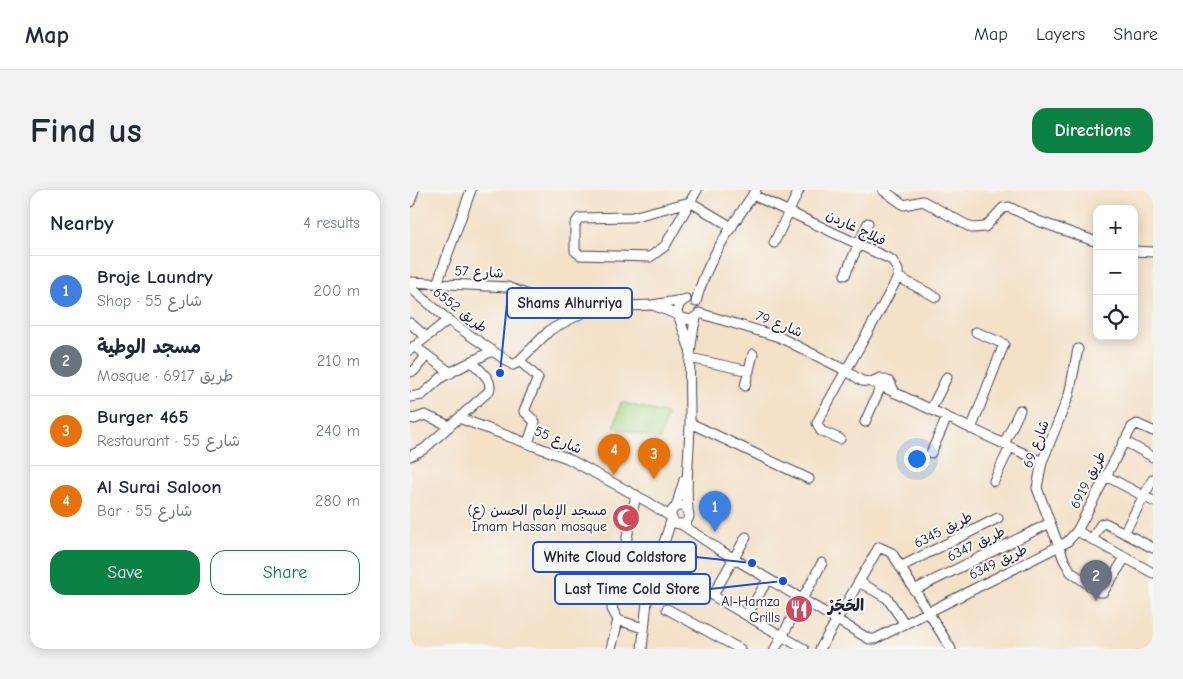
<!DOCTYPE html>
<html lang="en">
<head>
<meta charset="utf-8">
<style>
	body { margin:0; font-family:"Comic Neue","Playpen Sans Arabic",sans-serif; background:#f2f2f3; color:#1f2937 }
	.controls { position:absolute; right:15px; top:15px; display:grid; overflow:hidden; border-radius:10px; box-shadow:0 2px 12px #0003 }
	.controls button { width:45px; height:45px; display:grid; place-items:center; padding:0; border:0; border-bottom:1px solid #e0e1e3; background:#fff; color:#1f2937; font:25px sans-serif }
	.you { position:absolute; left:506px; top:268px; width:18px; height:18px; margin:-12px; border:4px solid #fff; border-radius:50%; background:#1a73e8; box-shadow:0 0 0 8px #1a73e833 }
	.badge { display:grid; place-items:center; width:32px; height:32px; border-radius:50%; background:#0b8043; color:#fff; font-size:16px; font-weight:700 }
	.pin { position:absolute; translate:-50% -41px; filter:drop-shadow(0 1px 2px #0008) }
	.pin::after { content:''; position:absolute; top:26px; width:18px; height:15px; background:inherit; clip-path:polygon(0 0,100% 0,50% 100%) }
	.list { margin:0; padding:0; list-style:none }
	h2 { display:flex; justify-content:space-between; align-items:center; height:65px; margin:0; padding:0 20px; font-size:21px }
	h2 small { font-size:16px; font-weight:400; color:#747a83 }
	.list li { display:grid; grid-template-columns:32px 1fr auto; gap:15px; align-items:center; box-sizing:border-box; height:70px; padding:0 20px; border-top:1px solid #e0e1e3 }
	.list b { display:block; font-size:19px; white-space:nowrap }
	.list p { margin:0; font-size:16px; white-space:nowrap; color:#747a83 }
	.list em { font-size:16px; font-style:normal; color:#747a83 }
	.actions { display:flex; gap:10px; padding:15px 20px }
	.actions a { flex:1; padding:11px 0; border:1px solid #0b8043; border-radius:15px; text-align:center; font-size:18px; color:#0b8043 }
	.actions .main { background:#0b8043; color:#fff }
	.icon { flex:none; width:28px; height:28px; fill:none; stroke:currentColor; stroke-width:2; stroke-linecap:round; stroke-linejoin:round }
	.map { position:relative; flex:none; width:743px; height:459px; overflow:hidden; border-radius:15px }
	header { display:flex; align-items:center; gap:30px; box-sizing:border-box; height:70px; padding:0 25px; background:#fff; border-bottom:1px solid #e0e1e3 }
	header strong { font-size:24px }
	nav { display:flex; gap:28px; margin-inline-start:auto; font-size:18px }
	.intro { display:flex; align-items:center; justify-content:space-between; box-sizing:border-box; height:120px; padding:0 30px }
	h1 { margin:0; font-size:35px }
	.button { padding:12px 22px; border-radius:15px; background:#0b8043; color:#fff; font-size:18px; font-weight:700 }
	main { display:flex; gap:30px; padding:0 30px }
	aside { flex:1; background:#fff; border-radius:15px; box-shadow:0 2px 12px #0003 }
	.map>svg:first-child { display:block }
	.green { fill:#a4d888; stroke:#637d62 }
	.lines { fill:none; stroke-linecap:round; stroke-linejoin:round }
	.street-casing { stroke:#413f50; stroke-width:11 }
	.street { stroke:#fff; stroke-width:9 }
	.labels { text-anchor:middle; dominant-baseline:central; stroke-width:4; stroke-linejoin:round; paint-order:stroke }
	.street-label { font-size:14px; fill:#22223b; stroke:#f6f6f2 }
	.poi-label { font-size:14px; fill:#22223b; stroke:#f6f6f2; text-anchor:end }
	.quarter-label { font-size:16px; font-weight:bold; fill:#22223b; stroke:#f6f6f2 }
	.leader { fill:none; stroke:#1d4ed8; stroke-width:2 }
	.callout-dot { fill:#1d4ed8; stroke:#f6f6f2; stroke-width:2 }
	.callout { fill:#f6f6f2; stroke:#1d4ed8; stroke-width:2 }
	.callout-label { font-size:15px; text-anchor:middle; font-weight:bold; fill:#22223b }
</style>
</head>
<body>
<header>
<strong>Map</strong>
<nav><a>Map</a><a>Layers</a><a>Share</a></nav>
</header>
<div class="intro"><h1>Find us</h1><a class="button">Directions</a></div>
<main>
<aside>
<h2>Nearby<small>4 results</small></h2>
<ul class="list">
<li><span class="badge" style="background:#3f7fe0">1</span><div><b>Broje Laundry</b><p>Shop · شارع 55</p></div><em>200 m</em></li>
<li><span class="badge" style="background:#6b7280">2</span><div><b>مسجد الوطية</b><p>Mosque · طريق 6917</p></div><em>210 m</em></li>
<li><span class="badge" style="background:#e8710a">3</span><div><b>Burger 465</b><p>Restaurant · شارع 55</p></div><em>240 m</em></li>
<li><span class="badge" style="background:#e8710a">4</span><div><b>Al Surai Saloon</b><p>Bar · شارع 55</p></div><em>280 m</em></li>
</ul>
<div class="actions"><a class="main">Save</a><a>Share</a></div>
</aside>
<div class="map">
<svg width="743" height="459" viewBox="0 0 743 459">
	<rect width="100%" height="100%" fill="#f6f6f2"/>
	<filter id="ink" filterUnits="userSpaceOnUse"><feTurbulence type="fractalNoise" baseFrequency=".02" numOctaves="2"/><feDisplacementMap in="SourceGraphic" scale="10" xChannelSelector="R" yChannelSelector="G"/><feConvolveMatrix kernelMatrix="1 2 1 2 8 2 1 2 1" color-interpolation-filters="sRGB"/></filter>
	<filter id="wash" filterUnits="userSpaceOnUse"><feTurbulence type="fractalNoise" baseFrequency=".0096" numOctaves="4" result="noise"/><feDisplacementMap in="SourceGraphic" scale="20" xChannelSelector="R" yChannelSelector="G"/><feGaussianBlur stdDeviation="1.12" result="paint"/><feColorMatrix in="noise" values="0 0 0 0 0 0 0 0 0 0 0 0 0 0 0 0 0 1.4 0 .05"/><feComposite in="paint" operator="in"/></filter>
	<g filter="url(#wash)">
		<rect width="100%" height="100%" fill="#f3e1c8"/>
		<!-- green -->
		<path class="green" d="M211 212 257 224 250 250 204 237Z"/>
	</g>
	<g filter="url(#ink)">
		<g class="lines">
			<!-- street casing -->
			<g class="street-casing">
				<path id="street" d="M287 0 280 12 322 37
					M473 0 494 15 513 11 562 38 575 37 593 18 599 17 628 31 687 52
					M343 5 482 70 488 80V87C462 137 433 184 407 233L411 241 430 249
					M0 12 4 0
					M280 12 255 56 240 67 170 65 165 61V34L169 28 222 27Z
					M364 53 389 0
					M724 61 743 62
					M435 85 458 33
					M488 87 526 107
					M0 92 97 97 132 110 158 128
					M27 94 61 0
					M0 97 38 130 103 175 107 173 140 140 176 121 194 117 242 115 273 110
					M276 109 270 113 267 121 279 157
					M286 112C296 70 323 35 346 0
					M245 116 268 125
					M289 123 369 147 435 180 452 191 461 192 471 196 632 272
					M271 128 281 130 288 125
					M0 133 16 147
					M4 156 41 183
					M668 159 659 205 632 272 627 298 654 370 661 382 689 402H693L715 368
					M0 160 38 130
					M280 168 339 181
					M110 171 128 188 114 221 125 232 118 253
					M0 182 4 181 17 165
					M461 192 470 188 480 192 485 203
					M335 196 343 164
					M0 207 12 205 32 187 82 161
					M521 219 537 187
					M0 228 4 229 15 225 40 236
					M49 228 157 268 238 312 261 327
					M455 232 471 196
					M280 233 399 289
					M561 239 594 154 566 142
					M714 251 743 267
					M594 254 610 220
					M521 263 537 227
					M0 266 14 259 79 201C84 190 69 180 62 172
					M696 286 743 311
					M584 291 600 257
					M226 305 202 419 208 430 233 438
					M261 325a9 9 0 1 1 18 0a9 9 0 1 1-18 0Z
					M266 317 274 290
					M278 319C275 289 280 261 280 231 280 196 277 161 286 128
					M271 334 308 359 459 449H465L657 352 667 341 722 237 727 234 743 241
					M667 341 743 383
					M714 343 743 289
					M682 349 691 334 695 333 743 358
					M490 377 588 328
					M449 392 477 408 495 434
					M504 400 640 333
					M295 401 394 459
					M303 405 336 347
					M257 419 330 459
					M337 425 358 389
					M201 459 208 430
					M232 459 238 402 262 328
					M365 459 412 373
					M410 459 469 357 482 363 541 459"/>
			</g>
			<!-- street -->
			<use href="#street" class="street"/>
		</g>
	</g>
	<!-- icons -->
	<defs>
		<g id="mosque-disc" transform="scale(1.4375)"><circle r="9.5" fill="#d1495b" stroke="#f6f6f2"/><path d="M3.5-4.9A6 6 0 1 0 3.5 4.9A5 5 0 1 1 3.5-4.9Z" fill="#fff"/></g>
		<g id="restaurant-disc" transform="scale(1.4375)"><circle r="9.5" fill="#d1495b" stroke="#f6f6f2"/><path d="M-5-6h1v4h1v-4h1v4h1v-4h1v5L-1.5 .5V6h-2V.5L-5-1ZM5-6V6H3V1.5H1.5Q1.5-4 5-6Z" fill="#fff"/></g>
	</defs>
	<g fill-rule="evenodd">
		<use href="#mosque-disc" x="216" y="328"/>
		<use href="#restaurant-disc" x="389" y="419"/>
	</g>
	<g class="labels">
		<!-- street labels -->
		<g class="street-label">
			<text transform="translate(446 38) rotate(26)">فيلاج غاردن</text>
			<text transform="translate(69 82) rotate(3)">شارع 57</text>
			<text transform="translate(50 120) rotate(38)">طريق 6552</text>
			<text transform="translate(369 134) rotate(22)">شارع 79</text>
			<text transform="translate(148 250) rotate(23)">شارع 55</text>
			<text transform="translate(626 254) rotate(-69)">شارع 69</text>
			<text transform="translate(678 290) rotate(-63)">طريق 6919</text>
			<text transform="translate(533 340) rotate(-27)">طريق 6345</text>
			<text transform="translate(566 354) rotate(-26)">طريق 6347</text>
			<text transform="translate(588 372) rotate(-26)">طريق 6349</text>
		</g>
		<!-- poi labels -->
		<g class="poi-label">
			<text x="197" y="320">مسجد الإمام الحسن (ع)<tspan x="197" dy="16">Imam Hassan mosque</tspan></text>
			<text x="370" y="411">Al-Hamza<tspan x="370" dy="16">Grills</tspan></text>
		</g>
		<!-- quarter labels -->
		<g class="quarter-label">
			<text x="436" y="416">الحَجَرْ</text>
		</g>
	</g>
	<!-- callouts -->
	<path class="leader" d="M90 183L97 113M342 373L286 367M373 391L300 399"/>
	<g class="callout-dot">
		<circle cx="90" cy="183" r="5"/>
		<circle cx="342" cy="373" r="5"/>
		<circle cx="373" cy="391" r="5"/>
	</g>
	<g class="callout">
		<rect x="97" y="98" width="125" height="30" rx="5"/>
		<rect x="123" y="352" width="163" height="30" rx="5"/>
		<rect x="145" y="384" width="155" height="30" rx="5"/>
	</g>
	<g class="callout-label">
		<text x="160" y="118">Shams Alhurriya</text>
		<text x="205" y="372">White Cloud Coldstore</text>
		<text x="222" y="404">Last Time Cold Store</text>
	</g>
</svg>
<div class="controls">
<button>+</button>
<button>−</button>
<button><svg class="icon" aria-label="locate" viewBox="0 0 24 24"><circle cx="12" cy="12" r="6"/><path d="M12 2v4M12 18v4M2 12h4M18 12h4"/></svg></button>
</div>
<div class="you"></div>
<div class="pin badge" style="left:305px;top:342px;background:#3f7fe0">1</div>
<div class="pin badge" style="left:686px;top:411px;background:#6b7280">2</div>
<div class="pin badge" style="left:244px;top:289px;background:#e8710a">3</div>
<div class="pin badge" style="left:204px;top:285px;background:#e8710a">4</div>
</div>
</main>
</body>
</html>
